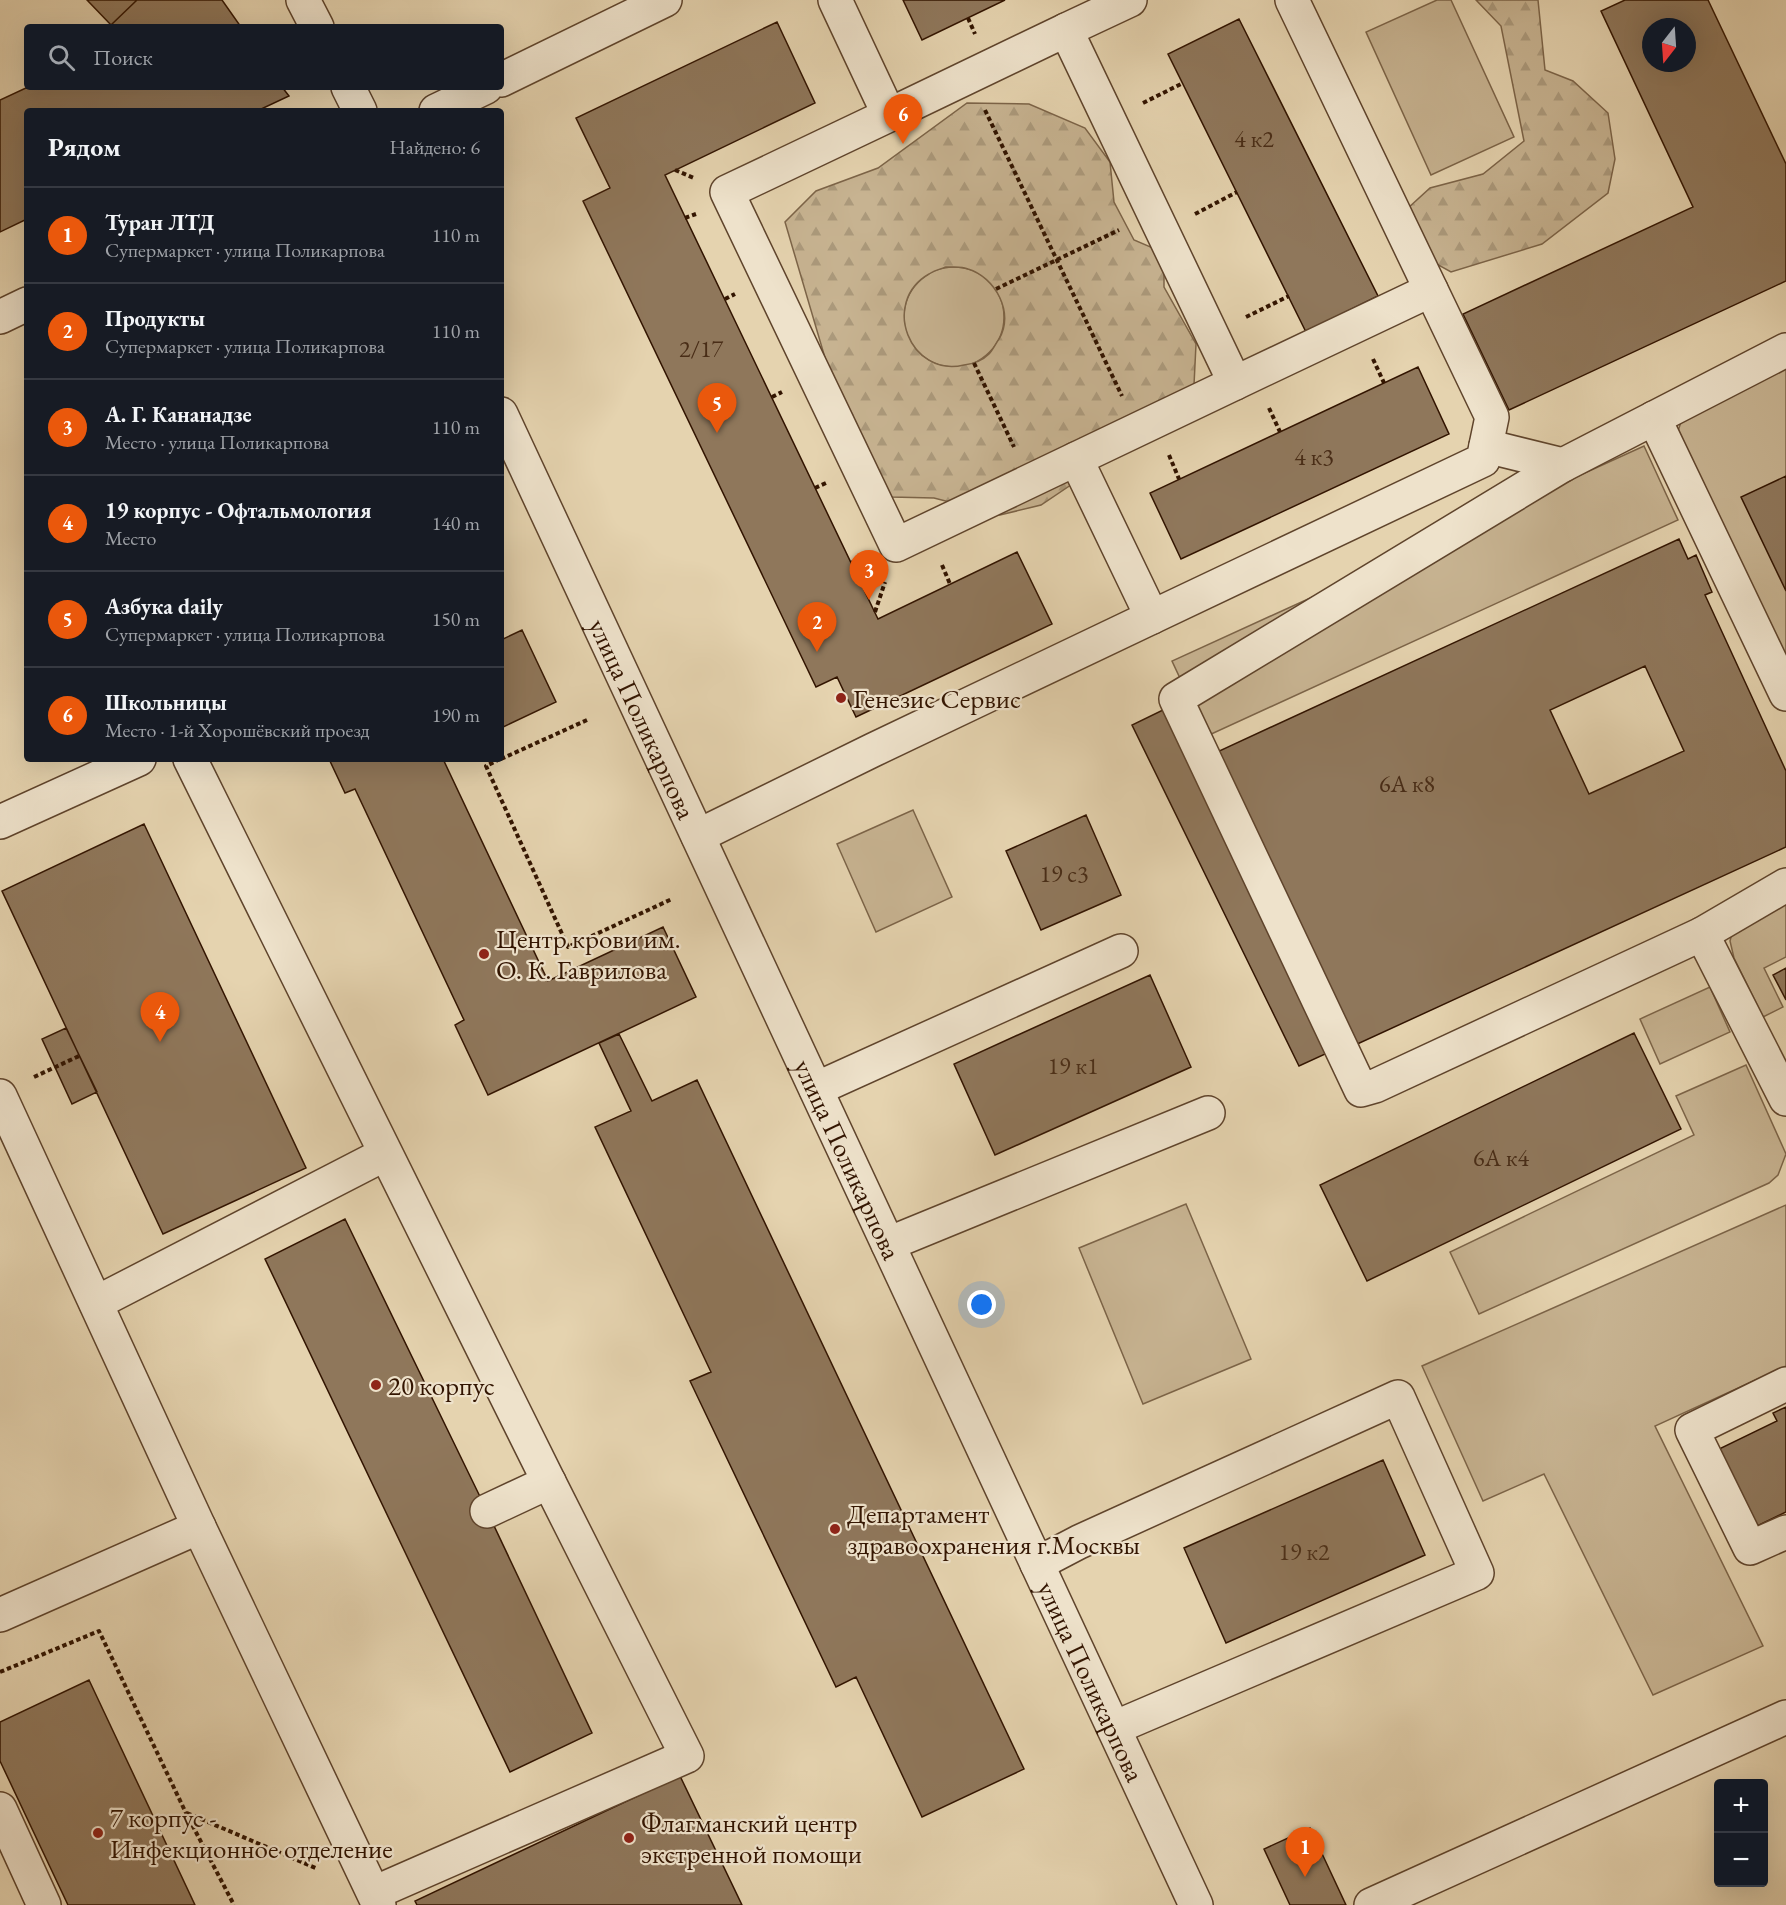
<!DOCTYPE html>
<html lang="ru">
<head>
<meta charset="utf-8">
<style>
	body { margin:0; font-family:"EB Garamond",serif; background:#20242c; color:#f1f3f6 }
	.controls { position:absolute; right:18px; bottom:18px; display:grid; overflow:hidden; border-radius:6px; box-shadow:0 6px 24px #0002 }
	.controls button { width:54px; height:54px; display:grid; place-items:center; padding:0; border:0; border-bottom:2px solid #363941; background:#171b24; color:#f1f3f6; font:30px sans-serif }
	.compass { position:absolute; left:1642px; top:18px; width:54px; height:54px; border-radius:50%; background:#171b24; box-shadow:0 6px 24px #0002; rotate:197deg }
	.you { position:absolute; left:982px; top:1305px; width:21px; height:21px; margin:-15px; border:4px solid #fff; border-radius:50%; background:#1a73e8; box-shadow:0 0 0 9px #1a73e833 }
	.badge { display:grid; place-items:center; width:39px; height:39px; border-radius:50%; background:#ea580c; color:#fff; font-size:20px; font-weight:700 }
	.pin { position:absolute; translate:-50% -50px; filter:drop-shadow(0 2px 3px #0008) }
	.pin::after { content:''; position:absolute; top:32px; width:21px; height:18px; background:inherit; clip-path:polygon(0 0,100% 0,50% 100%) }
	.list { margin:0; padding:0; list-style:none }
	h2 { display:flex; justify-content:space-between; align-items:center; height:78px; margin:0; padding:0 24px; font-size:26px }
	h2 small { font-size:20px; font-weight:400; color:#9ea1a6 }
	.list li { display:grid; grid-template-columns:39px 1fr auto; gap:18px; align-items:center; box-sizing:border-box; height:96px; padding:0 24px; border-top:2px solid #363941 }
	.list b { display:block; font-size:22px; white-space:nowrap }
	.list p { margin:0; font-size:20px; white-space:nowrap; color:#9ea1a6 }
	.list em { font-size:20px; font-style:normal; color:#9ea1a6 }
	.icon { flex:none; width:33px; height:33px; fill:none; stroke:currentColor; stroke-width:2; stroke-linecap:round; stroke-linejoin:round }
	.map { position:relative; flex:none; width:1786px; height:1905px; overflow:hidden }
	.search { position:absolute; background:#171b24; box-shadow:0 6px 24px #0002; left:24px; top:24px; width:480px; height:66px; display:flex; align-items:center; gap:15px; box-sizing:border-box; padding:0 21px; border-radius:6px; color:#9ea1a6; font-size:22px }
	.panel { position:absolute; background:#171b24; box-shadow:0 6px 24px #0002; left:24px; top:108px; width:480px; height:654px; border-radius:6px }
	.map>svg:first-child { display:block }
	.green { fill:#c7b391; stroke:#7c6448; stroke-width:1.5 }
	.forest { fill:url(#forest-firs); stroke:#7c6448; stroke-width:1.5; fill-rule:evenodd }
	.building { fill:#8f775b; stroke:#321400; stroke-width:1.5; fill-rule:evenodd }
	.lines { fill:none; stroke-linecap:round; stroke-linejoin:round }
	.minor-casing { stroke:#5f442c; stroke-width:36 }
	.path { stroke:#321400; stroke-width:4; stroke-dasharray:4.5 3; stroke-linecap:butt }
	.minor { stroke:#eee2cb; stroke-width:33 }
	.poi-dot { fill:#8f2418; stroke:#eee2cb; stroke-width:2 }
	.labels { text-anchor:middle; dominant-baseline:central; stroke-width:4.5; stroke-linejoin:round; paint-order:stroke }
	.number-label { font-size:24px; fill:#492d17 }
	.poi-label { font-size:27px; fill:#321400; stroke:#eee2cb; text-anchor:start }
	.street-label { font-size:27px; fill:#321400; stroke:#eee2cb }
</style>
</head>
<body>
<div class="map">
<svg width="1786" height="1905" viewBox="0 0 1786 1905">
	<defs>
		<pattern id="forest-firs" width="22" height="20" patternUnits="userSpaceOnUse" patternTransform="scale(1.5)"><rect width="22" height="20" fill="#c7b391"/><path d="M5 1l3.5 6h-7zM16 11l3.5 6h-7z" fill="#ab997b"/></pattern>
	</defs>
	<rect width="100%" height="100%" fill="#e5d3af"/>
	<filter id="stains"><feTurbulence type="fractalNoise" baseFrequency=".00333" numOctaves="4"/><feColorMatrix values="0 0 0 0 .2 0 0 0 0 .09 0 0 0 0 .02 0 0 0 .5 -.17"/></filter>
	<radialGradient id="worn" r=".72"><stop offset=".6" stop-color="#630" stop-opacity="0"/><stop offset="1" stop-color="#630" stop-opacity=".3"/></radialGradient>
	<!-- green -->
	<path class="green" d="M1437 0H1451L1514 137 1431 175 1366 32Z
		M904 317a50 50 0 1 1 100 0a50 50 0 1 1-100 0Z
		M1786 367V669L1677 434 1681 422Z
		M1644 446 1678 520 1207 736 1172 661Z
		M913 810 952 897 876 932 837 844Z
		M1786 891V957L1764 968 1783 1007 1763 1017 1734 958 1730 941 1734 925Z
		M1710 987 1730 1032 1660 1064 1640 1019Z
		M1746 1065 1786 1154 1778 1175 1769 1183 1479 1314 1450 1252 1694 1135 1676 1096Z
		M1186 1204 1251 1359 1143 1404 1079 1248Z
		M1786 1205V1366L1655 1426 1763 1646 1653 1695 1544 1474 1483 1501 1422 1366Z"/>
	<!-- forest -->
	<path class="forest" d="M1476 0H1538L1545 70 1573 81 1608 113 1615 159 1608 193 1542 244 1451 272 1415 252 1407 209 1430 188 1483 174 1524 141 1501 26Z
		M967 103 1029 104 1085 128 1110 162 1114 202 1134 240 1153 248 1164 266V287L1196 344 1194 385 1096 468 1041 505 1000 515 934 498 891 497 843 419 785 222 816 191 878 168ZM946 267C953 267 962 266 968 269 995 277 1015 313 999 339 996 343 993 350 989 354 983 360 973 364 964 365 910 378 880 302 929 274 933 271 940 269 946 267Z"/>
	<!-- building -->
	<path class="building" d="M87 0H137L111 25Z
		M137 0H222L241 27H113L111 25Z
		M903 0H1005L922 40Z
		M1625 0H1708L1786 164V281L1509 410 1463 314 1693 207 1601 11ZM1651 27H1687V63H1651Z
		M1239 19 1378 296 1306 332 1168 54Z
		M777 22 815 103 665 175 878 619 1017 552 1052 624 856 717 837 677 816 687 583 201 610 188 576 118Z
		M28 87H282L289 96 257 111H27V219L0 232V100Z
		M1418 367 1449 434 1181 559 1150 493Z
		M1786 476V591L1741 497Z
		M1679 539 1688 559 1696 555 1712 592 1705 595 1786 771V847L1353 1046 1217 752ZM1645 666 1684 751 1589 794 1550 710Z
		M522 630 556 702 501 728V640Z
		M1167 708 1334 1050 1299 1066 1132 725Z
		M329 759H443L548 981 663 927 696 997 488 1095 455 1025 464 1020 355 789 345 793Z
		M1086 815 1121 895 1041 930 1006 851Z
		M144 824 306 1168 163 1234 2 891Z
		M1786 968V1000L1773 975Z
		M1150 975 1191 1067 995 1155 954 1064Z
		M66 1028 97 1092 72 1104 42 1039Z
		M1634 1033 1681 1129 1367 1281 1320 1185Z
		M619 1034 652 1101 697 1080 1024 1769 922 1817 856 1677 836 1687 690 1381 711 1372 595 1127 631 1111 599 1043Z
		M345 1219 487 1511 592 1733 510 1772 265 1259Z
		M1786 1407V1512L1755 1527 1717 1450 1777 1421 1773 1413Z
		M1383 1460 1425 1555 1226 1643 1184 1548Z
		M89 1680 195 1905H68L0 1761V1722Z
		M680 1776 742 1905H417L415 1901Z
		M1310 1828 1346 1905H1290L1264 1849Z"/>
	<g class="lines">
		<!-- minor casing -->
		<g class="minor-casing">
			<g id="minor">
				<path d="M303 0 317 27"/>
				<path d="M835 0 889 115 1066 30 1235 383 896 545 727 192 889 115"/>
				<path d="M1066 30 1130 0"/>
				<path d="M501 80 665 0"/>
				<path d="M348 87 360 111"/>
				<path d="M436 111 486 87"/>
				<path d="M0 317 27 304"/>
				<path d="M1786 350 1563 465 1176 699 1361 1090 1375 1086 1702 934 1786 1099"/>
				<path d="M1235 383 1431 290"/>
				<path id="s1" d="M501 414 1196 1905"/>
				<path d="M1654 418 1786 694"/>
				<path d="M1486 446 1563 465"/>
				<path d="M1076 459 1152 617 1483 460 1492 417 1292 0"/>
				<path d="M190 759 549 1482 687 1756 374 1893"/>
				<path d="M0 822 139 759"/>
				<path d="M698 836 873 750 1152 617"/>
				<path d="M1702 934 1786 885"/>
				<path d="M816 1089 1121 951"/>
				<path d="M0 1096 199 1527 379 1905"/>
				<path d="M888 1244 1208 1113"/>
				<path d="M96 1303 385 1154"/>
				<path d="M1786 1384 1692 1430 1750 1548 1786 1532"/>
				<path d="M487 1511 549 1482"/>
				<path d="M1037 1564 1079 1542 1398 1397 1477 1573 1114 1728"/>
				<path d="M0 1615 199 1527"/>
				<path d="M0 1809 44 1905"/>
				<path d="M1371 1905 1786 1717"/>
			</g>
		</g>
		<!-- path -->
		<path class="path" d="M968 18 975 34
			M1143 103 1183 83
			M985 110 1122 396
			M675 170 694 178
			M1195 214 1237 192
			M685 218 696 214
			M996 289 1119 230
			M725 299 735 294
			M1246 317 1289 296
			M1373 359 1384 383
			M974 363 1014 447
			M772 397 782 392
			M1269 408 1280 432
			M1169 455 1179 479
			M815 488 826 483
			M851 563 861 558
			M942 565 950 584
			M875 612 885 582
			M500 759 486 766 568 947 672 899
			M501 759 587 720
			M34 1077 79 1056
			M0 1672 99 1631 186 1813 234 1905
			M187 1813 318 1869"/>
		<!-- minor -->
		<use href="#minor" class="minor"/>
	</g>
	<!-- markers -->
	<g class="poi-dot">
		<circle cx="841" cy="698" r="6"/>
		<circle cx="484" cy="954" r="6"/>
		<circle cx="376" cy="1385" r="6"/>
		<circle cx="835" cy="1529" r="6"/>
		<circle cx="98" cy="1833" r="6"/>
		<circle cx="629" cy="1838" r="6"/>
	</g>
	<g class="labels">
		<!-- number labels -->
		<g class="number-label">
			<text x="1254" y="138">4 к2</text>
			<text x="701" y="348">2/17</text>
			<text x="1314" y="456">4 к3</text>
			<text x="1407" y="783">6А к8</text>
			<text x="1064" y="873">19 с3</text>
			<text x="1073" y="1065">19 к1</text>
			<text x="1501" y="1157">6А к4</text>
			<text x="1304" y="1551">19 к2</text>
		</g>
		<!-- poi labels -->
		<g class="poi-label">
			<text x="853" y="698">Генезис Сервис</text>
			<text x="496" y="938">Центр крови им.<tspan x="496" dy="31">О. К. Гаврилова</tspan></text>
			<text x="388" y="1385">20 корпус</text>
			<text x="847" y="1513">Департамент<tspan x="847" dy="31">здравоохранения г.Москвы</tspan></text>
			<text x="110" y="1817">7 корпус -<tspan x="110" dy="31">Инфекционное отделение</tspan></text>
			<text x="641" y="1822">Флагманский центр<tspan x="641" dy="31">экстренной помощи</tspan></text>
		</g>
		<!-- street labels -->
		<g class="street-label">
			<text stroke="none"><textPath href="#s1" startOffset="336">улица Поликарпова</textPath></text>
			<text stroke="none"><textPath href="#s1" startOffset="822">улица Поликарпова</textPath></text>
			<text stroke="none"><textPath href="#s1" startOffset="1398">улица Поликарпова</textPath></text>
		</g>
	</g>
	<rect width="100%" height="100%" filter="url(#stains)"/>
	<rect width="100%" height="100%" fill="url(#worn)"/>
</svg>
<div class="controls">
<button>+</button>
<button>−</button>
</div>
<svg class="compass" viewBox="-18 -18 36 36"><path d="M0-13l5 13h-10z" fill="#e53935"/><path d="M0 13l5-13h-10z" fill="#9ea1a6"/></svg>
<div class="you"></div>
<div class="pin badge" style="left:1305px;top:1877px">1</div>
<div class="pin badge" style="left:817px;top:652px">2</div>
<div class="pin badge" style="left:869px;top:600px">3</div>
<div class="pin badge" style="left:160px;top:1042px">4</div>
<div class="pin badge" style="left:717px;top:433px">5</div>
<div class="pin badge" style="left:903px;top:144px">6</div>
<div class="search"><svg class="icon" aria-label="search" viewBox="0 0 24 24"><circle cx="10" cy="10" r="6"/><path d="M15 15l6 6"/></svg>Поиск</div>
<section class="panel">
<h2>Рядом<small>Найдено: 6</small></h2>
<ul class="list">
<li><span class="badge">1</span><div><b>Туран ЛТД</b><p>Супермаркет · улица Поликарпова</p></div><em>110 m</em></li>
<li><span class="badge">2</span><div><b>Продукты</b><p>Супермаркет · улица Поликарпова</p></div><em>110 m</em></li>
<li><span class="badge">3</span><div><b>А. Г. Кананадзе</b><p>Место · улица Поликарпова</p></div><em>110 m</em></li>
<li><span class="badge">4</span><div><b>19 корпус - Офтальмология</b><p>Место</p></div><em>140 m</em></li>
<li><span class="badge">5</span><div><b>Азбука daily</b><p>Супермаркет · улица Поликарпова</p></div><em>150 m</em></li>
<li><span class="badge">6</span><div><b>Школьницы</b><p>Место · 1-й Хорошёвский проезд</p></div><em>190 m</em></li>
</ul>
</section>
</div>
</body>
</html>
